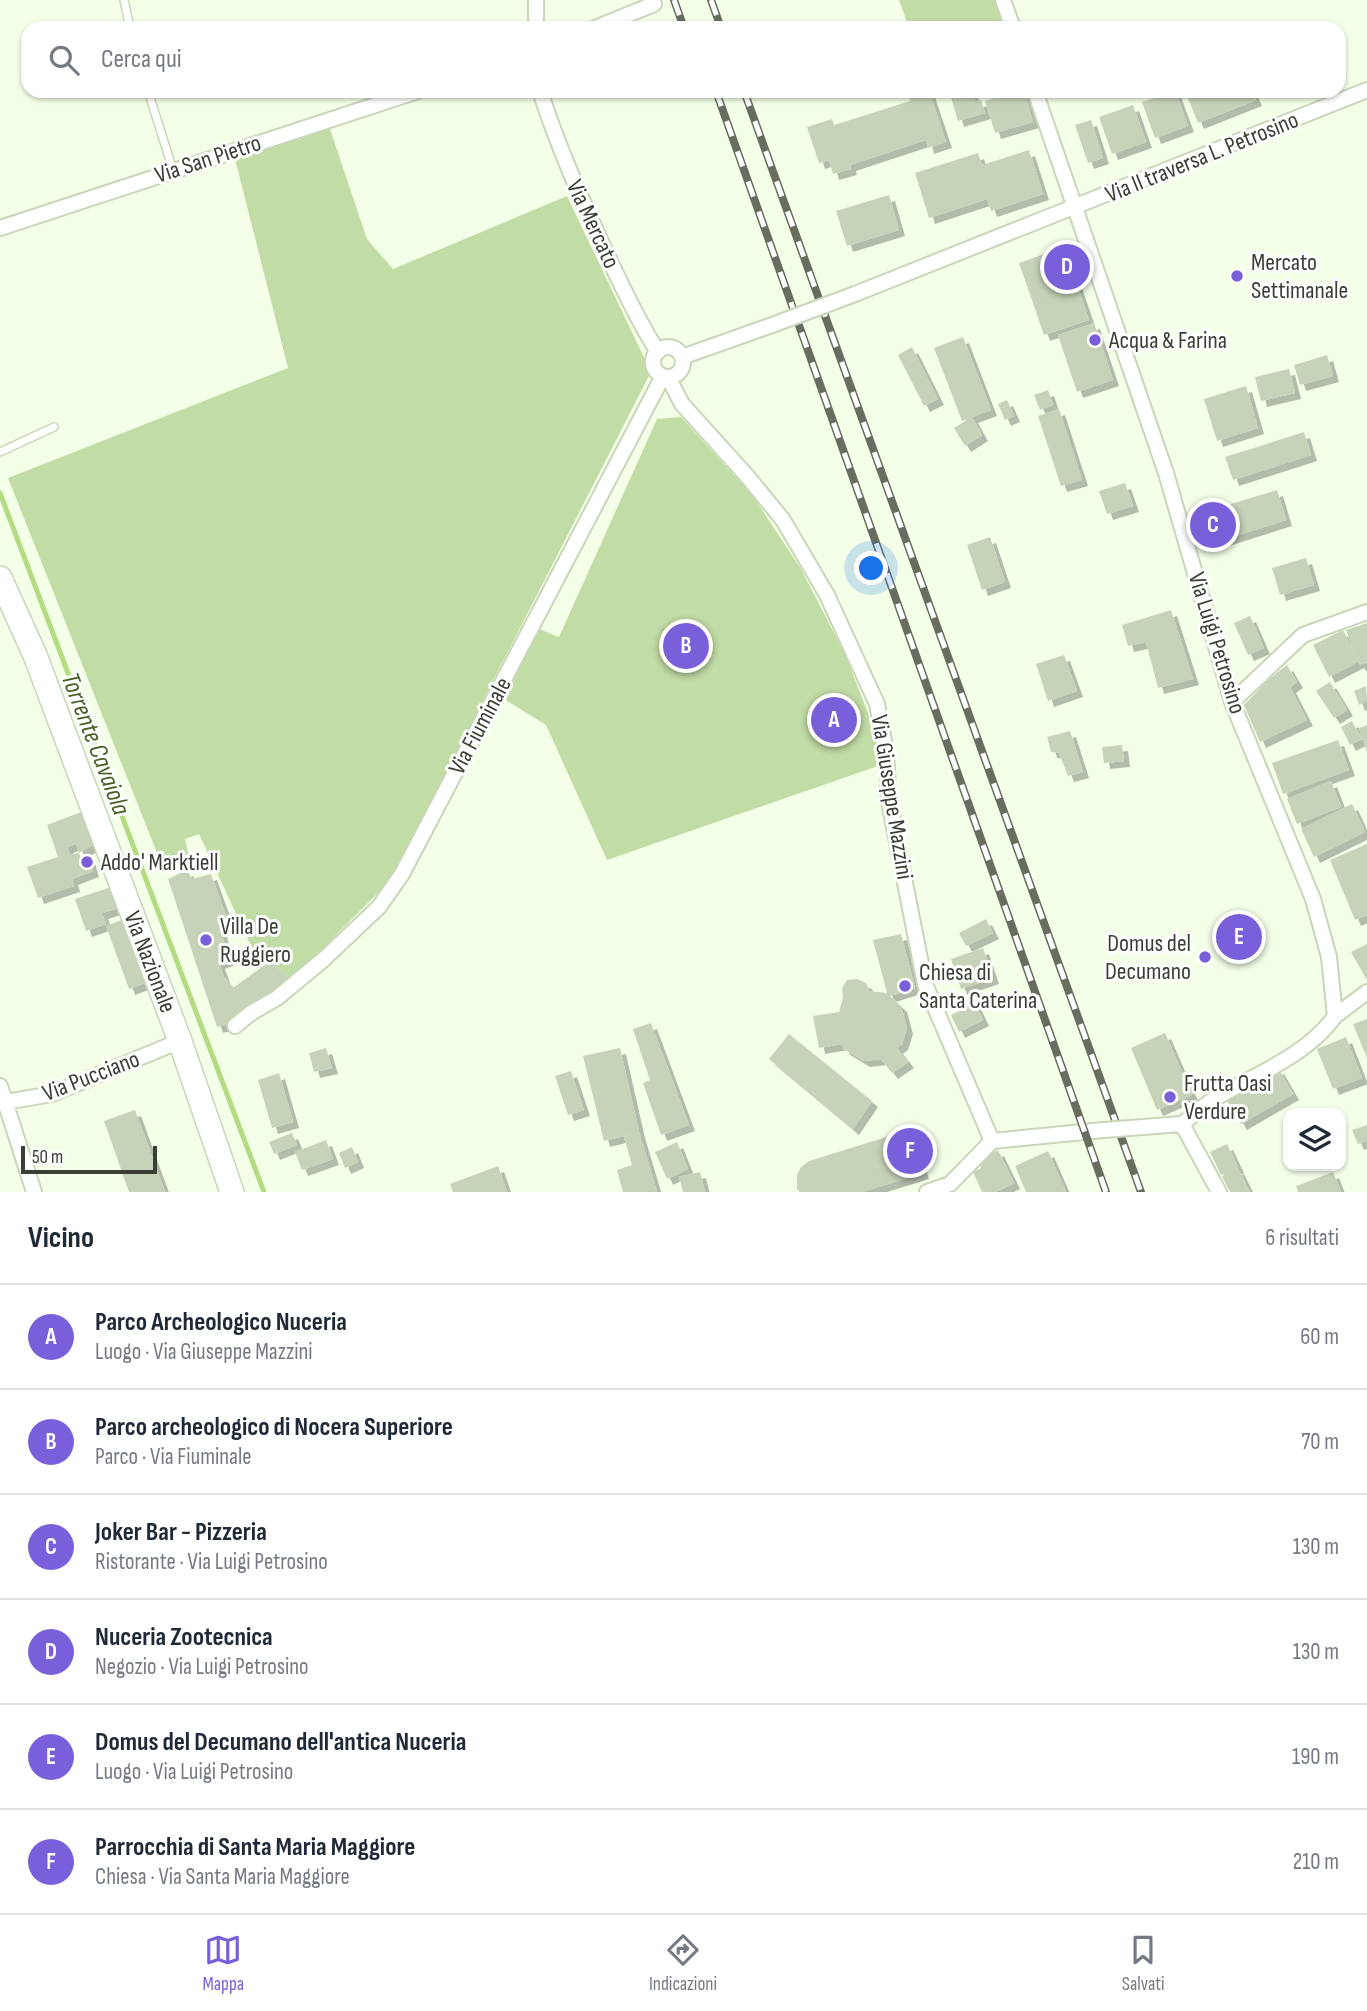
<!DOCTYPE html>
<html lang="it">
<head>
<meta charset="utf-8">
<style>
	body { margin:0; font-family:"Sofia Sans Condensed",sans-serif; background:#f6f6f7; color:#1f2937 }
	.controls { position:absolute; right:21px; bottom:21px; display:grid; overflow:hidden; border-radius:14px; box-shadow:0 2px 5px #0004 }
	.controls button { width:63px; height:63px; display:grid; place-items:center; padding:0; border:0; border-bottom:2px solid #e0e1e3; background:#fff; color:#1f2937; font:35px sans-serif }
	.scale { position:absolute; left:21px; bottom:18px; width:136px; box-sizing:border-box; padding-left:7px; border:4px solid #3a3f34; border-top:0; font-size:19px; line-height:24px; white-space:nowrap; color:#3a3f34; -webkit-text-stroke:5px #fff; paint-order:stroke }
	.you { position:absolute; left:872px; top:569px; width:24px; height:24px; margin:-18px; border:5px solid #fff; border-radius:50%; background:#1a73e8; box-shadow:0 0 0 10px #1a73e833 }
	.badge { display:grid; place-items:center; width:46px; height:46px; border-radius:50%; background:#7a5fda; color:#fff; font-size:23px; font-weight:700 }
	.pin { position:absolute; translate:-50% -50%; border:4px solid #fff; box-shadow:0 2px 7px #0006 }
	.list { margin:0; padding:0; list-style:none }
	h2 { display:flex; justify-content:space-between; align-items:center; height:91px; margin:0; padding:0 28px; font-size:30px }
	h2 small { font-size:23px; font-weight:400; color:#747a83 }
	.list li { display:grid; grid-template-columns:46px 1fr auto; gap:21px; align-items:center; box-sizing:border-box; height:105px; padding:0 28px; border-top:2px solid #e0e1e3 }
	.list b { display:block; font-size:26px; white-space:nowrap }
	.list p { margin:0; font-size:23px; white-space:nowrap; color:#747a83 }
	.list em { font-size:23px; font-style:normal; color:#747a83 }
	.icon { flex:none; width:38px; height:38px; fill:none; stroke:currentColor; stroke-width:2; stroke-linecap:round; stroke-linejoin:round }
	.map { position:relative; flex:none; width:1367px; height:1192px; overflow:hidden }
	.search { position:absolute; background:#fff; box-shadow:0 2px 5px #0004; left:21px; right:21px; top:21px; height:77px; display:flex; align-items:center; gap:18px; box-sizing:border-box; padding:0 24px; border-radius:21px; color:#747a83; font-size:26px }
	.sheet { height:721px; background:#fff }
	nav { display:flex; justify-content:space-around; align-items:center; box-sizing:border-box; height:98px; border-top:2px solid #e0e1e3; background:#fff; font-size:19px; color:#747a83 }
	nav a { display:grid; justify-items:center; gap:4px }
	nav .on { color:#7a5fda }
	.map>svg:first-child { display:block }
	.green { fill:#c2dca5 }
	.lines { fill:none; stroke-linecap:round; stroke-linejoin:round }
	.stream { stroke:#b3dc82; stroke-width:5 }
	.building { fill:#c6d3b8; filter:url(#shadow) }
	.lane-casing { stroke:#c8d6ba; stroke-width:10 }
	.street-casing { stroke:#c8d6ba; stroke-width:18 }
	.primary-casing { stroke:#c8d6ba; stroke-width:26 }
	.lane { stroke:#fff; stroke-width:7 }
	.street { stroke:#fff; stroke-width:14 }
	.primary { stroke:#fff; stroke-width:23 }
	.rail-casing { stroke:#676d5f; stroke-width:8 }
	.rail { stroke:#fff; stroke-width:5; stroke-dasharray:16; stroke-linecap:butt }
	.street-bridge-casing { stroke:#c8d6ba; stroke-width:18; stroke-linecap:butt }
	.street-bridge { stroke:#fff; stroke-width:14 }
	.poi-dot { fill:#7a5fda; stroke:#fff; stroke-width:2.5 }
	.labels { text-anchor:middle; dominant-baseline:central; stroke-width:6; stroke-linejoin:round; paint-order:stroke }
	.street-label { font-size:24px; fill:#3a3f34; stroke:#fff }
	.poi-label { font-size:24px; fill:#3a3f34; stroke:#fff; text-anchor:start }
	.water-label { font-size:26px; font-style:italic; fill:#466022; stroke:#fff }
</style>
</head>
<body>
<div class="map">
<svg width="1367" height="1192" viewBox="0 0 1367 1192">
	<defs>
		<filter id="shadow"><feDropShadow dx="6" dy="6" stdDeviation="0" flood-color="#0004"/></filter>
	</defs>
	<rect width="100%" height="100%" fill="#f4ffe8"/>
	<!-- green -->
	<path class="green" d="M899 0H999L1009 28H909Z
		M329 126 367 239 393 269 567 196 651 372 391 880 291 980 270 961 257 959 199 834 185 839 189 858 165 873 8 478 288 368 233 151Z
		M681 417 753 496 801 569 845 654 868 713 881 765 607 860 546 725 504 699 539 629 559 637 657 419Z"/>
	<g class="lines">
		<!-- stream -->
		<path class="stream" d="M0 493 264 1192"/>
	</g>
	<!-- building -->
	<path class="building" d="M929 91 946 142 928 148 926 140 850 165 851 169 833 174 829 160 819 163 807 127 832 119 834 125 910 101 907 92Z
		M949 91H972L975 102 981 100 985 113 958 121Z
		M1018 91H1024L1033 122 995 133 985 101Z
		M1175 91 1188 126 1155 138 1142 102Z
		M1185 91H1252L1256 100 1198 123Z
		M1133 105 1146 142 1112 154 1099 117Z
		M1091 120 1103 158 1088 163 1075 125Z
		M1029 150 1043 194 991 211 987 199 929 218 915 173 978 153 982 165Z
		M889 195 899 230 847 246 836 211Z
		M1064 247 1089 320 1044 335 1019 263Z
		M1094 323 1113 380 1077 392 1058 335Z
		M963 337 991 410 972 417 982 435 965 446 954 428 972 417 962 421 934 348Z
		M912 347 938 399 924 406 898 355Z
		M1327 355 1333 376 1300 385 1294 365Z
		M1289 369 1295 393 1261 401 1255 377Z
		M1246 386 1258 428 1217 441 1204 399Z
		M1048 390 1053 405 1040 410 1034 395Z
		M1007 400 1014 416 1005 420 998 404Z
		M1059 409 1082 480 1061 486 1038 416Z
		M1304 432 1311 455 1233 480 1225 457Z
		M1125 483 1133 506 1107 514 1099 491Z
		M1277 490 1286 520 1207 545 1198 514Z
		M990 537 1005 582 982 590 967 545Z
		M1306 558 1314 585 1280 595 1272 568Z
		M1171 610 1193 679 1158 688 1146 642 1128 646 1122 625Z
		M1250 616 1264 648 1248 655 1234 623Z
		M1367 623V662L1360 665 1358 662 1329 677 1313 645 1343 630 1356 656 1346 630Z
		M1064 655 1077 691 1048 701 1036 664Z
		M1287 665 1297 682 1290 687 1307 720 1260 742 1244 705 1268 680Z
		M1330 682 1347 710 1334 718 1316 691Z
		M1366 686 1367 701 1359 705 1354 691Z
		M1352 721 1362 739 1350 745 1341 727Z
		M1367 725V752L1359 728Z
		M1070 731 1083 772 1068 776 1059 753 1051 752 1047 737Z
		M1338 740 1349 770 1283 794 1272 763Z
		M1122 745 1124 761 1104 763 1102 747Z
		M1331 781 1341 807 1297 824 1287 799Z
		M1352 804 1365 832 1314 857 1301 829Z
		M81 812 93 845 79 853 76 844 67 847 70 855 79 853 81 860 89 858 93 871 72 879 74 886 38 898 27 867 58 857 47 825Z
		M1367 844V915L1355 920 1330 860Z
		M187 870 192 879 211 874 226 916 218 921 229 959 219 963 224 977 233 988 270 961 291 980 248 1007 232 1023 217 1027 168 879Z
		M111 887 118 908 102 913 106 924 86 931 75 899Z
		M124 919 148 982 129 989 106 926Z
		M986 919 993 933 966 946 959 933Z
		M901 934 915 988 890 996 901 1006 907 1028 902 1044 897 1048 908 1062 892 1073 881 1059 864 1061 844 1049 842 1044 819 1048 813 1016 839 1012 843 998 842 988 847 980 857 979 866 983 869 991 887 993 873 940Z
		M1367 944V980L1351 952Z
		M983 948 993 978 961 989 951 959Z
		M975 1003 983 1020 959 1032 951 1015Z
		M1367 1019V1058L1353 1024Z
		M651 1023 689 1125 661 1135 643 1083 650 1080 633 1029Z
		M1165 1033 1192 1095 1157 1110 1131 1048Z
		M789 1034 872 1101 853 1129 769 1059Z
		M1346 1037 1362 1078 1333 1089 1317 1049Z
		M326 1048 332 1068 314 1072 309 1053Z
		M620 1048 639 1132 657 1192H623L617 1170 632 1165 624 1137 636 1133 604 1141 583 1056Z
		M1278 1068 1293 1094 1241 1124 1225 1097Z
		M571 1071 584 1110 568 1115 555 1076Z
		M279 1073 293 1122 272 1128 258 1080Z
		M135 1110 165 1192H129L104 1121Z
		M1367 1125V1141L1358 1144 1352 1130Z
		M909 1130 923 1173 862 1192H800L797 1189V1175L801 1167 809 1161Z
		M292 1133 297 1145 274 1154 269 1142Z
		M326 1140 333 1159 302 1170 295 1152Z
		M677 1142 688 1169 667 1179 655 1152Z
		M1227 1144 1238 1167 1221 1175 1210 1152Z
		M352 1147 358 1162 345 1168 339 1153Z
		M998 1150 1014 1183 996 1192H982L973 1172 981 1168 977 1160Z
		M1048 1151 1066 1192H1026L1015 1166Z
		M498 1166 507 1192H453L450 1184Z
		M1238 1168 1250 1192H1230L1222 1176Z
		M700 1172 705 1192H683L679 1177Z
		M1333 1172 1341 1192H1298L1296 1186Z"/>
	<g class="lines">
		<!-- lane casing -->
		<g class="lane-casing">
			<path id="lane" d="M124 0 130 28
				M148 91 173 170
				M0 452 54 427"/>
		</g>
		<!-- street casing -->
		<g class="street-casing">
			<path id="street" d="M1003 0 1013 28
				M536 28V0
				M595 28 654 4
				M540 91C559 150 584 205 610 261 625 292 639 323 658 352
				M1035 91 1166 473 1232 702 1313 899 1329 957 1335 1016C1307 1056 1253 1075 1213 1100 1202 1107 1192 1116 1182 1124
				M0 228 418 91
				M855 294 1367 90
				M653 362a15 15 0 1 1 30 0a15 15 0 1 1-30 0Z
				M682 357 775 324
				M668 377 682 404 747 476 783 520 827 595 877 704 886 751 889 802 925 984 992 1141
				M1232 702 1303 635 1367 612
				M1335 1016 1367 992
				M235 1026 251 1013 277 998 324 959 379 907 402 874 663 376
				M0 1086 34 1192
				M0 1103 52 1094 180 1041
				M1182 1124 1219 1192
				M1143 1127 1182 1124
				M927 1192 950 1184 992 1141 1104 1130"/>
		</g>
		<!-- primary casing -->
		<g class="primary-casing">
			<path id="primary" d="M0 578 35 655 180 1041 232 1192"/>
		</g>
		<!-- lane -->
		<use href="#lane" class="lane"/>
		<!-- street -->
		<use href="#street" class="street"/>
		<!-- primary -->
		<use href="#primary" class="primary"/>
		<!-- rail casing -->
		<g class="rail-casing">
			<path id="rail" d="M674 0 684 28
				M711 0 721 28
				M716 91 1106 1192
				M744 91 1141 1192"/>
		</g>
		<!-- rail -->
		<use href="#rail" class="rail"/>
		<!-- street-bridge casing -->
		<g class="street-bridge-casing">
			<path id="street-bridge" d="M775 324 855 294
				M1104 1130 1143 1127"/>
		</g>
		<!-- street-bridge -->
		<use href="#street-bridge" class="street-bridge"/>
	</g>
	<!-- markers -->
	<g class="poi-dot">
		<circle cx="1237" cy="276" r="7"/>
		<circle cx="1095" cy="340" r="7"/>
		<circle cx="87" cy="862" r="7"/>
		<circle cx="206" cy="940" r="7"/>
		<circle cx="1205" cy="957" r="7"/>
		<circle cx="905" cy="986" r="7"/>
		<circle cx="1170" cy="1097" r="7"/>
	</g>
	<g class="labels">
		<!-- street labels -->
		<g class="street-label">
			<text transform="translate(1202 157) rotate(-22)">Via II traversa L. Petrosino</text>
			<text transform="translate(208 159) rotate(-18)">Via San Pietro</text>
			<text transform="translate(593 224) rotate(65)">Via Mercato</text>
			<text transform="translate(1217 643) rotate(73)">Via Luigi Petrosino</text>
			<text transform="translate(480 726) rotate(-62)">Via Fiuminale</text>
			<text transform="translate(892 797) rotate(81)">Via Giuseppe Mazzini</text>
			<text transform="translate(150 962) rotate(69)">Via Nazionale</text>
			<text transform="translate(91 1076) rotate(-21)">Via Pucciano</text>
		</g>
		<!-- poi labels -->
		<g class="poi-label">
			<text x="1251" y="262">Mercato<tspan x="1251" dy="28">Settimanale</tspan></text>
			<text x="1109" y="340">Acqua &amp; Farina</text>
			<text x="101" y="862">Addo' Marktiell</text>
			<text x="220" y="926">Villa De<tspan x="220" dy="28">Ruggiero</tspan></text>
			<text x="1191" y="943" text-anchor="end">Domus del<tspan x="1191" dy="28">Decumano</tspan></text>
			<text x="919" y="972">Chiesa di<tspan x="919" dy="28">Santa Caterina</tspan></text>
			<text x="1184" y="1083">Frutta Oasi<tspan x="1184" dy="28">Verdure</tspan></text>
		</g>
		<!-- water labels -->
		<g class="water-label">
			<text transform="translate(95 744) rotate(69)">Torrente Cavaiola</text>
		</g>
	</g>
</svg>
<div class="controls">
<button><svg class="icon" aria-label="layers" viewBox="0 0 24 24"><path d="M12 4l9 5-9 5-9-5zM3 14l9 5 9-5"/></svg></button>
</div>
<div class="scale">50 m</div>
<div class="you"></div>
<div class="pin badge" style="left:834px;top:720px">A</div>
<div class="pin badge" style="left:686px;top:646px">B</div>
<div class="pin badge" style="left:1213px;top:525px">C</div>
<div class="pin badge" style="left:1067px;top:267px">D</div>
<div class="pin badge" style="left:1239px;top:937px">E</div>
<div class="pin badge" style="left:910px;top:1151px">F</div>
<div class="search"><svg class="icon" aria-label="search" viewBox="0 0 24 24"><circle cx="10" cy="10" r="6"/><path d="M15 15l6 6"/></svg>Cerca qui</div>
</div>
<section class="sheet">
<h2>Vicino<small>6 risultati</small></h2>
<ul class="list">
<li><span class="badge">A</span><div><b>Parco Archeologico Nuceria</b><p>Luogo · Via Giuseppe Mazzini</p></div><em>60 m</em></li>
<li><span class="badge">B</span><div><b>Parco archeologico di Nocera Superiore</b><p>Parco · Via Fiuminale</p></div><em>70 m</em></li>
<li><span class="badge">C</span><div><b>Joker Bar - Pizzeria</b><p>Ristorante · Via Luigi Petrosino</p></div><em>130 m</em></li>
<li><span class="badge">D</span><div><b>Nuceria Zootecnica</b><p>Negozio · Via Luigi Petrosino</p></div><em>130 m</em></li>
<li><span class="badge">E</span><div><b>Domus del Decumano dell'antica Nuceria</b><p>Luogo · Via Luigi Petrosino</p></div><em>190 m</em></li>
<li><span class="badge">F</span><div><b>Parrocchia di Santa Maria Maggiore</b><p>Chiesa · Via Santa Maria Maggiore</p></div><em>210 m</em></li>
</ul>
</section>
<nav>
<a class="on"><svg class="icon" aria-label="map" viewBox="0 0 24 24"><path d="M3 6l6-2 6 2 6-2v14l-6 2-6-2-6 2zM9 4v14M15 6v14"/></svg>Mappa</a>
<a><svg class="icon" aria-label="directions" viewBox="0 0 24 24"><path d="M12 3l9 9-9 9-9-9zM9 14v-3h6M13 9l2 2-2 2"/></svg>Indicazioni</a>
<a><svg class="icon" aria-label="saved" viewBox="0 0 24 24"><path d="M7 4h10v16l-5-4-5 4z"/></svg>Salvati</a>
</nav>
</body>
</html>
